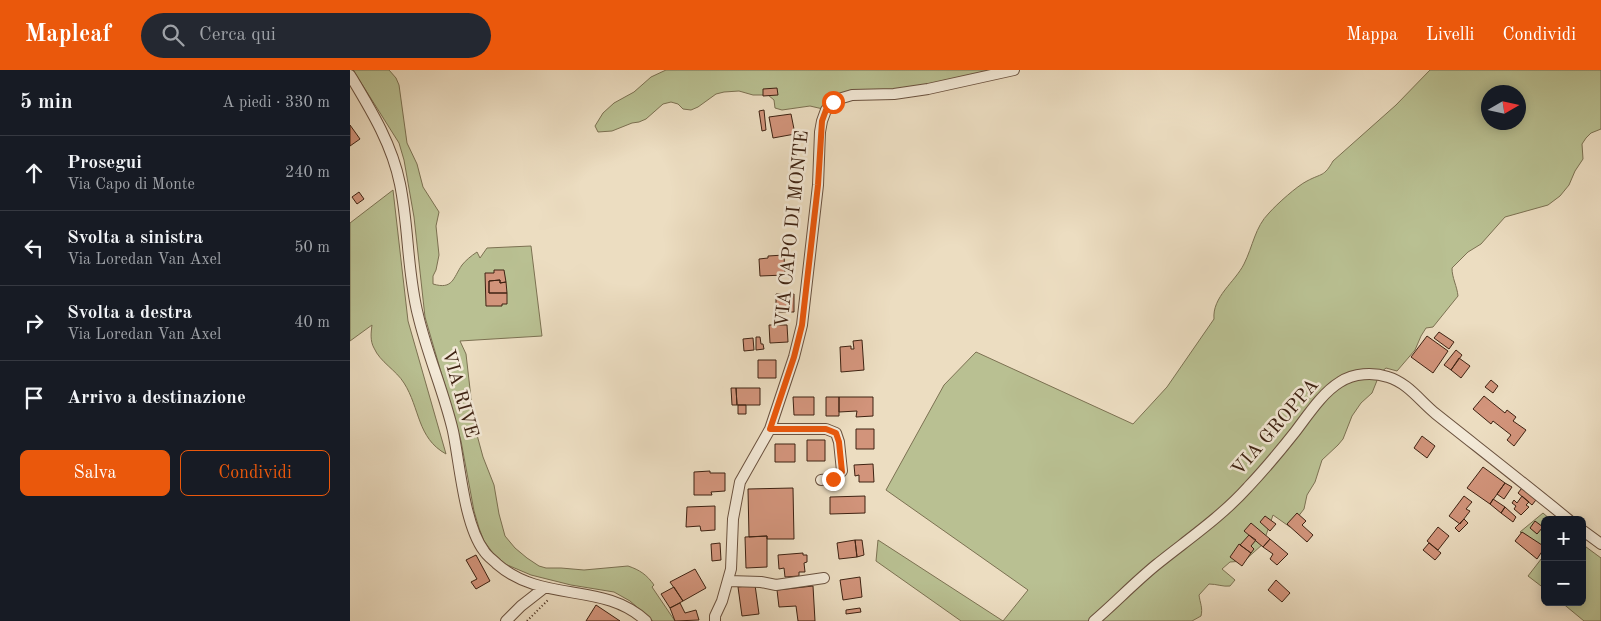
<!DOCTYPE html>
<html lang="it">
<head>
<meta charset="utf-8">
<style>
	body { margin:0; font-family:"Old Standard TT",serif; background:#242831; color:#f1f3f6 }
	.controls { position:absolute; right:15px; bottom:15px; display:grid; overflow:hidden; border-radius:8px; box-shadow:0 2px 12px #0003 }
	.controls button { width:45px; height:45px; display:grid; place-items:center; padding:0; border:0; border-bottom:1px solid #363941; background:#171b24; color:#f1f3f6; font:25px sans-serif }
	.compass { position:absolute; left:1131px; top:15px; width:45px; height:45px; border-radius:50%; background:#171b24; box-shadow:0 2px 12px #0003; rotate:81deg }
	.stop { position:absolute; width:15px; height:15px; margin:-11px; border:4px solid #ea580c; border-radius:50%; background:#fff }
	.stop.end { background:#ea580c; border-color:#fff; box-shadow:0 1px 5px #0008 }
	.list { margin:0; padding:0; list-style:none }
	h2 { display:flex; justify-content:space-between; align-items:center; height:65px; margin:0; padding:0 20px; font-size:21px }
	h2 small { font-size:16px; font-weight:400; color:#9ea1a6 }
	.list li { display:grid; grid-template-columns:32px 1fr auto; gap:15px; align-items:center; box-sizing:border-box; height:75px; padding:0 20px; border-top:1px solid #363941 }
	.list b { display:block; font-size:19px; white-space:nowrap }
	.list p { margin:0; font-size:16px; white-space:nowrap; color:#9ea1a6 }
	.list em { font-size:16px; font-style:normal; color:#9ea1a6 }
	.actions { display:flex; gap:10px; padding:15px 20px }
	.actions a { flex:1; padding:11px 0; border:1px solid #ea580c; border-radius:8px; text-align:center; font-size:18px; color:#ea580c }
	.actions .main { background:#ea580c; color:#fff }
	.icon { flex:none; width:28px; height:28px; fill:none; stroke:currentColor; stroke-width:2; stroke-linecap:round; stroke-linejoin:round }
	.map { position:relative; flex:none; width:1251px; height:551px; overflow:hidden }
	header { display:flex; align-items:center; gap:30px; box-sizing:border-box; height:70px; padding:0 25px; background:#ea580c; color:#fff }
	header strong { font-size:24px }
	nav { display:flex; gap:28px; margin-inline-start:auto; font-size:18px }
	.search { width:350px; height:45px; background:#242831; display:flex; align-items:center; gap:12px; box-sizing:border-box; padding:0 18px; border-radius:28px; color:#9ea1a6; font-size:19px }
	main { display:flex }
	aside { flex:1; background:#171b24 }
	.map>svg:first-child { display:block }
	.green { fill:#b9c092; stroke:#7c7152; fill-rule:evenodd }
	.building { fill:#d2947b; stroke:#3e2212 }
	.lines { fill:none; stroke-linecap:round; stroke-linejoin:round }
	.street-casing { stroke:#6a513e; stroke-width:12 }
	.path { stroke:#3e2212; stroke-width:2; stroke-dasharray:1 2.5; stroke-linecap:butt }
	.street { stroke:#f3e9d7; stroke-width:10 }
	.route { stroke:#ea580c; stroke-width:6 }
	.labels { text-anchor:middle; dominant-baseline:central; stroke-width:5; stroke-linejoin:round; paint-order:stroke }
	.street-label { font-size:19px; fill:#3e2212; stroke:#f3e9d7 }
</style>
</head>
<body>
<header>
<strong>Mapleaf</strong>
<div class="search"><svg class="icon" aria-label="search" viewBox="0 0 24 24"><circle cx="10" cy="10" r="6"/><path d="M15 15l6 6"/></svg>Cerca qui</div>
<nav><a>Mappa</a><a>Livelli</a><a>Condividi</a></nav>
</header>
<main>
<aside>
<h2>5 min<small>A piedi · 330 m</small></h2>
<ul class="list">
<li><svg class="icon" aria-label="ahead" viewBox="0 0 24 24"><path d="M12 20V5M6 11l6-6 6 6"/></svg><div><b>Prosegui</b><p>Via Capo di Monte</p></div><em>240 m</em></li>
<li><svg class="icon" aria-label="left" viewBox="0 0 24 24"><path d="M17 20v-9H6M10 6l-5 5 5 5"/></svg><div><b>Svolta a sinistra</b><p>Via Loredan Van Axel</p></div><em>50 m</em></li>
<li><svg class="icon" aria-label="right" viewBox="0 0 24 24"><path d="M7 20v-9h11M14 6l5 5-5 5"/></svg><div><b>Svolta a destra</b><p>Via Loredan Van Axel</p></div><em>40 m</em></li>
<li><svg class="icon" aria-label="arrive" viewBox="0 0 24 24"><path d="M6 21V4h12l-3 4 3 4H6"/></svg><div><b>Arrivo a destinazione</b></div></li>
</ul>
<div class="actions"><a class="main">Salva</a><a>Condividi</a></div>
</aside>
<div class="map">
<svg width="1251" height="551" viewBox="0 0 1251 551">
	<rect width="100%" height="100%" fill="#ecddc1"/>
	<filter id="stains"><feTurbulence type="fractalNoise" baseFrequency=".004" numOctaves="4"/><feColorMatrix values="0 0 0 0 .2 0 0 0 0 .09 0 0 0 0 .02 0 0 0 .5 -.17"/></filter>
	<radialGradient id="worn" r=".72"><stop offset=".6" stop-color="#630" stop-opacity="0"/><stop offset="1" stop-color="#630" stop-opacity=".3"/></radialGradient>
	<!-- green -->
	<path class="green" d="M3 0H39L46 8 49 15 57 73 67 94 73 117 89 142 86 156 89 185 86 200 83 206V214C103 220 103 208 112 195 116 190 121 186 127 182L130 188 137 178 181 176 192 266 110 271 116 284 124 354 133 387 144 415 149 444 155 466 165 478 177 488 189 496 196 498H211L234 500 278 496C290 500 297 505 304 515L302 517 325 551H303L280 531 264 522 221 515 181 505 155 494 143 483 134 471 129 458 124 441 111 371 75 247 64 147 54 90 49 73Z
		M316 0H662L597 15 509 25 473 39 460 36 432 40 425 38 424 30 418 25H403L389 21 374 22 366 24 348 37 341 40 333 39 328 34 321 32 313 34 296 49 289 52 282 53 262 61 248 62 245 56 253 43 264 33 284 22 301 7Z
		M1080 0H1251V59L1241 63 1236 68 1232 74 1233 89 1225 101 1219 115 1210 126 1198 135 1155 147 1131 174 1118 182 1102 198C1102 208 1107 216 1108 226L1083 257 1076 258 1071 266 1065 280 1047 301 1036 298 1030 303 1022 323 1011 333 1002 346 993 369 988 375 972 390 965 412 957 425 954 439 940 457 923 445 913 474 894 491 880 492 872 499 885 510 880 516C873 517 867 514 859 514L849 525C850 533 853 538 851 546L842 551H611L526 491 528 470 653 551 678 520 536 420 594 315 626 282 783 354 817 317 864 249C862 227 885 212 894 194 903 176 905 157 919 143 927 134 947 116 957 111 972 103 974 107 983 91L1046 35ZM1138 22H1168V52H1138Z
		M43 120 58 251 96 384C67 368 70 338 54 313 46 300 30 292 24 278 20 271 21 263 22 255L0 271V153Z
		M1193 443 1201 450H1195V483L1170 462Z
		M1232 474 1251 488V551H1234L1211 532H1232Z
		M1195 484V519L1178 506Z"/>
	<!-- building -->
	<path class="building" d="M427 18 428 25 413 26V19Z
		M414 40 416 60 412 61 409 41Z
		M441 44 445 64 423 68 419 47Z
		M0 55 10 69 0 76Z
		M9 122 14 129 7 134 2 127Z
		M434 185 435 205 410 206 409 189 418 188V186Z
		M144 200H154L156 212 150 213V210L139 211V223H157V234H152V236H136L135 203H144Z
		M150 210V213L156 212 157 223H139V211Z
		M426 224H444V242H426Z
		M419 255H437L438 272 420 273Z
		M1089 262 1104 272 1099 279 1084 268Z
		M1077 266 1098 281 1083 303 1061 287Z
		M406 267H410L411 274H413L414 279 406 280Z
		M403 268 404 280 394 281 393 269Z
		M512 270 514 300 491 302 490 277 501 276V279H504L503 271Z
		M1106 280 1112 285 1101 300 1094 295Z
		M1109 288 1120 296 1111 308 1101 300Z
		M408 290H426V308H408Z
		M1141 310 1148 316 1143 323 1135 317Z
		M381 318H386L387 335H382Z
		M386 318H410V335H387Z
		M1134 326 1155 343 1157 340 1166 347 1163 351 1176 360 1164 376 1157 370 1161 365 1143 351 1141 354 1123 339Z
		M443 327H464V345H444Z
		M476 327H489V346H476Z
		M489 327H523V346L506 347 507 341 489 342Z
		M388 335H396V344H388Z
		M506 359H524V379H506Z
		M1072 366 1085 376 1077 388 1064 378Z
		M457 370H475V391H457Z
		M425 374H445V392H425Z
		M523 394 524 412H509V405L505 406 504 395Z
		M1133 397 1155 413 1140 434 1117 418Z
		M360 401V403H375V421L361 422 362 425H344V402Z
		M1155 413 1162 417 1154 429 1147 424Z
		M1175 414 1189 426 1182 435 1168 423Z
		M443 418 444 469H417V466L399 467 398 419Z
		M515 426V443L480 444V427Z
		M1114 426 1122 432 1116 439 1120 441 1110 454 1099 446Z
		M1172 426 1179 432 1176 435 1179 437 1171 445 1164 439 1166 436 1162 433 1164 430 1167 433Z
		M1143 429 1155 437 1151 443 1140 434Z
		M365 436V460L351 461 350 456 336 457 337 437Z
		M1155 437 1166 447 1163 452 1151 443Z
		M947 443 956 451 952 455 963 465 957 472 937 454Z
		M915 446 926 454 920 461 910 452Z
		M1114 449 1118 453 1109 462 1105 458Z
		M1185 451 1193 457 1187 464 1180 458Z
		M901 453 920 469 913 477 894 461Z
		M1088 457 1099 466 1088 480 1077 471Z
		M1172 462 1195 477 1187 489 1165 471Z
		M899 465 906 470 901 476 904 479 901 483 890 475Z
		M417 466V497L396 498 395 467Z
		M920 469 938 484 927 495 920 489 923 484 913 477Z
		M505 470 507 487 489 489 487 473Z
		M505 470H512L514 485 507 487Z
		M370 473 371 490 362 491 361 474Z
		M1079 473 1091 483 1085 490 1073 480Z
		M889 474 901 483 892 496 880 487Z
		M453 483V485H457V492L454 493 455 502H449V506L435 507 434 498 429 499 428 485Z
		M126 485 140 511 126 519 121 512 127 509 116 490Z
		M345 499 356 518 333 531 320 512Z
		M510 507 512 527 493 530 490 510Z
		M926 510 940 523 932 532 918 520Z
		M405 515 409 544 392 546 388 517Z
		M463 516 465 551H448L446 536 429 537 427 520Z
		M324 517 333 531 320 538 311 524Z
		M330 533 335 543 346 540 349 550 325 551 320 538Z
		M246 535 270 551H236Z
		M510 538 511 542 496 544V540Z"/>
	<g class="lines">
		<!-- street casing -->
		<g class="street-casing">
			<path id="street" d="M0 5C21 40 42 74 50 114 59 158 57 202 68 245 77 284 94 322 103 361 110 395 114 454 134 481 137 486 143 490 147 494 193 534 253 511 296 551
				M420 359H476L486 363 489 372 492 401C486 409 481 409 471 410
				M1232 460 1251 474
				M379 511 411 512 426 515 474 508
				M156 551 171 536 194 518
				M365 551V546L372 531 381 499 383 449 390 412 420 359 444 287 452 255 468 115 470 62 472 51 476 40 483 32 492 28 502 25 544 24 578 19 664 0
				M744 551C765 533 784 513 806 495 837 470 871 447 898 417 915 399 930 381 945 362 958 345 972 323 990 312 1004 303 1023 302 1038 307 1058 313 1070 331 1086 344 1130 379 1175 414 1219 450"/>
		</g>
		<!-- path -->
		<path class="path" d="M177 551 199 529"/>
		<!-- street -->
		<use href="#street" class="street"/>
	</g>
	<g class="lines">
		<!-- route -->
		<path class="route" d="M483 32 476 40 472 51 468 115 452 255 444 287 420 359H476L486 363 489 372 492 402 488 407 483 409"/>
	</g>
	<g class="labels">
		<!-- street labels -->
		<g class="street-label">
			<text transform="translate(443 159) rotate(-84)">VIA CAPO DI MONTE</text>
			<text transform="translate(109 324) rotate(74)">VIA RIVE</text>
			<text transform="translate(926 358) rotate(-49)">VIA GROPPA</text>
		</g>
	</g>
	<rect width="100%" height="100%" filter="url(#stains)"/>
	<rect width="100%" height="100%" fill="url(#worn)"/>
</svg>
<div class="controls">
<button>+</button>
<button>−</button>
</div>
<svg class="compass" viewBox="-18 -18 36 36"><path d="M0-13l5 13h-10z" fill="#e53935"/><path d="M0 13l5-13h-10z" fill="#9ea1a6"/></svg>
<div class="stop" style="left:483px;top:32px"></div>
<div class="stop end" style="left:483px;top:409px"></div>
</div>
</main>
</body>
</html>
